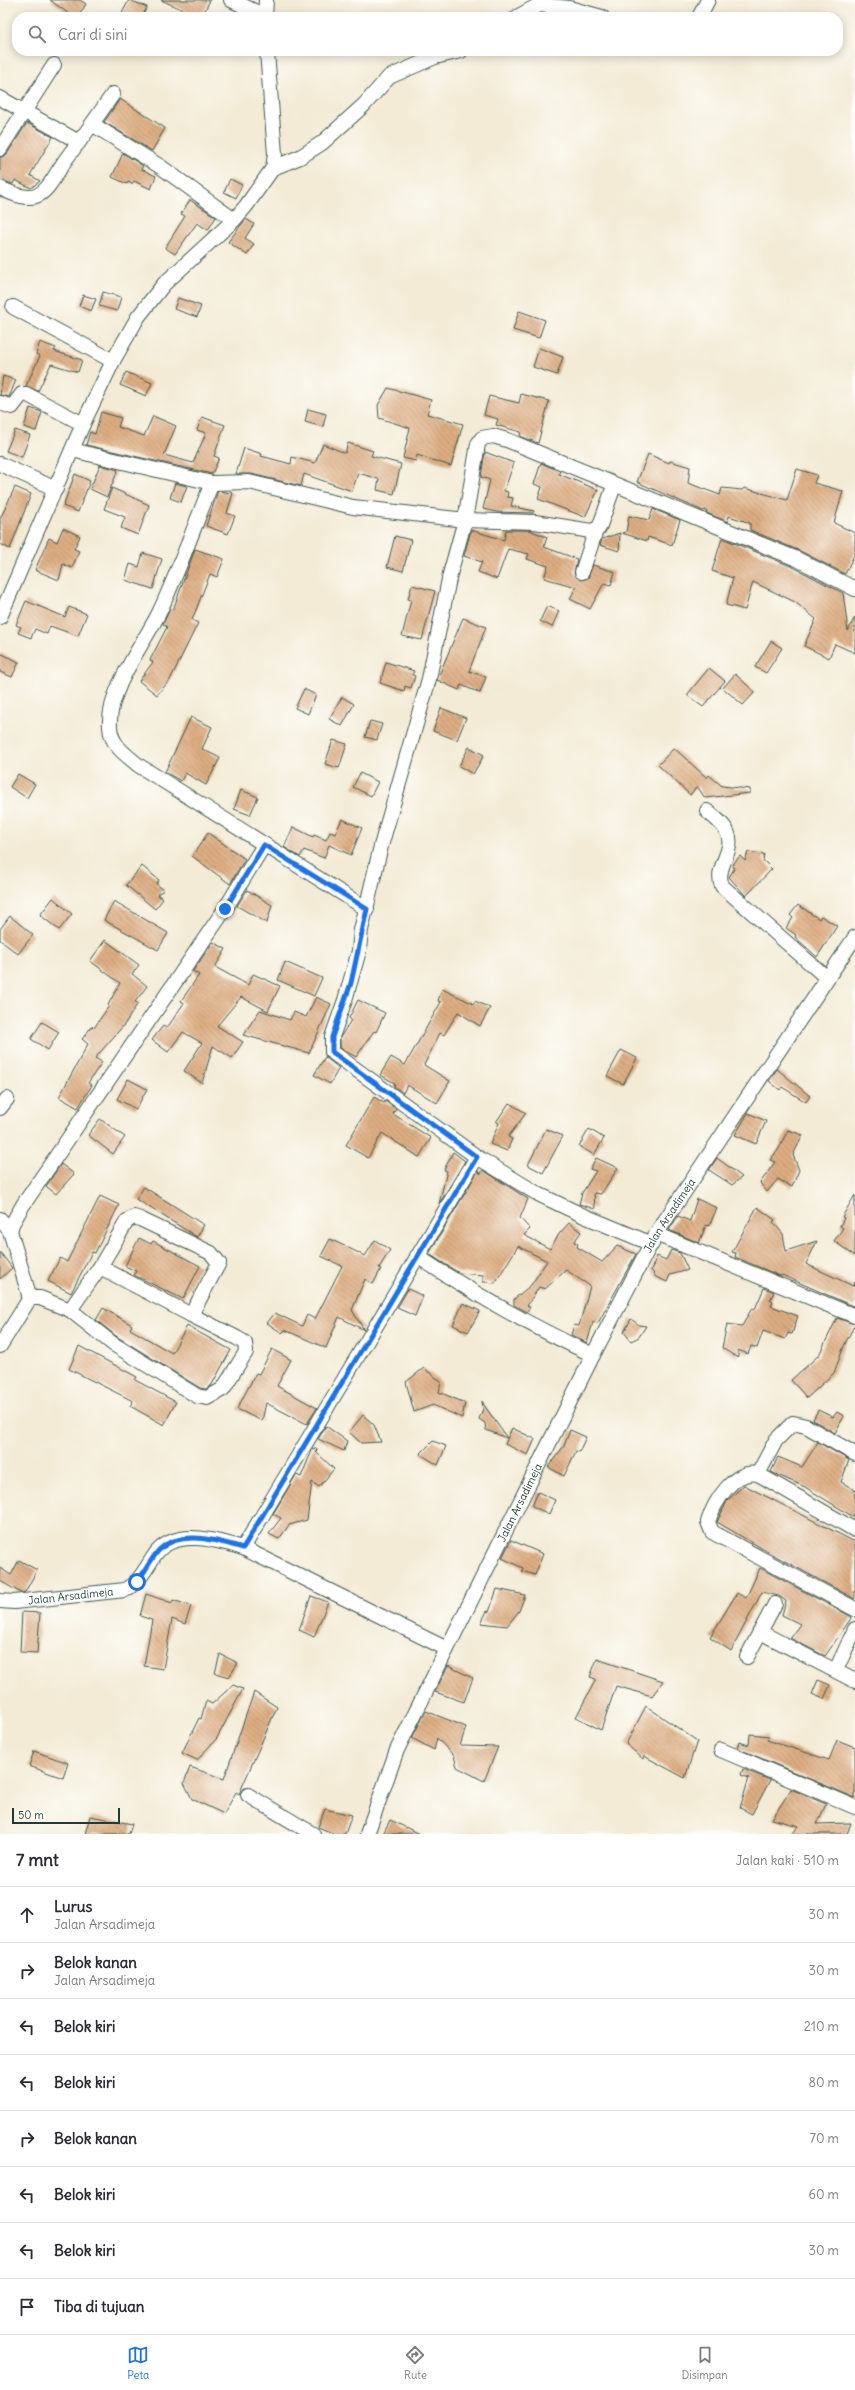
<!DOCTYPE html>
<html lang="id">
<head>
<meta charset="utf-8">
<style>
	body { margin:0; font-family:Delius,sans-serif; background:#f2f2f3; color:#2b2b33 }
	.scale { position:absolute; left:12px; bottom:10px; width:108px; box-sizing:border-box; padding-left:4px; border:2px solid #1f3d34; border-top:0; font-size:11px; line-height:14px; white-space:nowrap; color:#1f3d34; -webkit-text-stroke:3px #fdfcf7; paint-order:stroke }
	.stop { position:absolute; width:12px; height:12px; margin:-9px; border:3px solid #1a73e8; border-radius:50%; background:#fff }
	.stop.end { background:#1a73e8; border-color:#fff; box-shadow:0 1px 4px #0008 }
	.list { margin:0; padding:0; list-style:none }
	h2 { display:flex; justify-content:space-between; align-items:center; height:52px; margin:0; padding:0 16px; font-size:17px }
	h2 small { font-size:13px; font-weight:400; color:#7c7c81 }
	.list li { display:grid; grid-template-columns:26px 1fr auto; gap:12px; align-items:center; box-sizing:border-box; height:56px; padding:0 16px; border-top:1px solid #e1e1e2 }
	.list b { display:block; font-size:15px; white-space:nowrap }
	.list p { margin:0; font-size:13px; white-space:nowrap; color:#7c7c81 }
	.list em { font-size:13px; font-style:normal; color:#7c7c81 }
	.icon { flex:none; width:22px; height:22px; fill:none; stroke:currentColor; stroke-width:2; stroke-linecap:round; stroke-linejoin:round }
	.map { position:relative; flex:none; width:855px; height:1834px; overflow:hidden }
	.search { position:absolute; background:#fff; box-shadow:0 2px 10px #0003; left:12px; right:12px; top:12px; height:44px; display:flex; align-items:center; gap:10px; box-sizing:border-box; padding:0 14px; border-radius:16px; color:#7c7c81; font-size:15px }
	.sheet { height:500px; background:#fff }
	nav { display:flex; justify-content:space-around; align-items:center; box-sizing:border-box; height:56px; border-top:1px solid #e1e1e2; background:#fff; font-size:11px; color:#7c7c81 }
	nav a { display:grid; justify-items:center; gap:2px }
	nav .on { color:#1a73e8 }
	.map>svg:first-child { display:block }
	.building { fill:url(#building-back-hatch) }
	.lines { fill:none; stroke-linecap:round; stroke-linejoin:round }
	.street-casing { stroke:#3f574c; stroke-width:16 }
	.street { stroke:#fff; stroke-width:14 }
	.route { stroke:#1a73e8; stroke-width:5 }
	.labels { text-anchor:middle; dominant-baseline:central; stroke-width:4; stroke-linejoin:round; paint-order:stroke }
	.street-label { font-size:11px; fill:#1f3d34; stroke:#fdfcf7 }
</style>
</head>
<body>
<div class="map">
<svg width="855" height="1834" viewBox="0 0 855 1834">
	<defs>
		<pattern id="building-back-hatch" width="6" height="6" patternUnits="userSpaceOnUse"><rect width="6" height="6" fill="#dead82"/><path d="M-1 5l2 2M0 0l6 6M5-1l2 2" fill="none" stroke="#b38e6b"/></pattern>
	</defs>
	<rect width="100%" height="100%" fill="#fdfcf7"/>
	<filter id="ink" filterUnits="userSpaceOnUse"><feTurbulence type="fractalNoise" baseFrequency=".025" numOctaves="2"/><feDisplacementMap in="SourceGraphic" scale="8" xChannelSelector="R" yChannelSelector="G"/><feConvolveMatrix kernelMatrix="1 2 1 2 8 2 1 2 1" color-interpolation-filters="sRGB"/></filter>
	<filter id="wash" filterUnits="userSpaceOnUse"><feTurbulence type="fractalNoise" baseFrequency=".012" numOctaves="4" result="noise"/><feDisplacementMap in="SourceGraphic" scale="16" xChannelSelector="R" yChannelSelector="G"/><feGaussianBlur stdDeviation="0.9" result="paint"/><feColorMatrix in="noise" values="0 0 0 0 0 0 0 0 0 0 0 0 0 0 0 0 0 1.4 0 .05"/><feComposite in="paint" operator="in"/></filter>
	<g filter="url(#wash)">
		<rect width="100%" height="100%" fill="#f3ebd6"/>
		<g id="blocks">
			<!-- building -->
			<path class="building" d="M50 0H80L86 4 78 17H73Z
				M129 0 147 7 142 17H120Z
				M161 0H210L202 17H185L188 12Z
				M120 99 165 128 152 151 104 122Z
				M27 123 53 137 30 175 40 181 31 188 15 180 13 184 0 180V158L7 154Z
				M123 153 143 166 141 169 156 176 151 189 134 181 132 184 128 182 127 184 112 177Z
				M230 179 242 185 236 198 224 192Z
				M190 200 216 217 208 230 197 223 175 254 165 248 185 216 181 214Z
				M246 219 254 224 245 238 254 244 247 255 228 242Z
				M103 292 121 297 117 311 99 306Z
				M83 295 96 299 91 311 79 306Z
				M178 298 201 306 197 317 174 309Z
				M519 311 545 320 539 338 513 330Z
				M40 342 56 348 54 351 82 360 78 372 51 364 38 391 26 386 40 356 36 354Z
				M539 348 563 357 557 375 533 367Z
				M126 372 152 383 146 396 120 385Z
				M3 376 16 380 9 397 0 395Z
				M388 388 431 400 427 414 463 424 451 466 417 455 416 461 403 458 410 428 379 418 378 405Z
				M521 394 549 401 538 443 520 436 521 432 496 425 498 419 484 415 489 396 519 403Z
				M30 408 42 412 36 431 24 427Z
				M308 409 326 414 323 427 305 422Z
				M101 412 121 418 118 427 144 436 153 416 176 426 164 455 193 463 206 433 197 430 202 417 225 425 214 456 219 458 212 474 86 445 90 432 95 434Z
				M15 430 30 435 22 457 6 451Z
				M348 443 373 451 371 456 401 464 394 494 377 490 379 479 358 473 352 491 304 474 301 486 251 474H236L244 448 262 454 261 456 291 464 292 457 315 463 323 444 345 453Z
				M485 452 514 463 504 491 508 492 507 497 513 498 511 506 534 511 533 513 497 512 483 509 490 480 481 477Z
				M648 454 669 463 670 461 690 467 688 483 720 495 722 488 742 490 744 488 787 500 797 469 817 475 814 483 843 491 834 523 855 533V553L845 574 800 551 750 530V523L729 516 728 522 707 513 706 510 703 511 637 482Z
				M541 463 560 471 559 474 598 490 585 517 538 499 542 487 534 484Z
				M100 465 118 470 107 497 90 489Z
				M75 474 90 481 78 512 63 506Z
				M175 483 187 486 181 502 170 498Z
				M15 487 31 494 10 549 0 544V519Z
				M112 488 149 505 138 535 121 528 125 517 104 509Z
				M218 491 233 493 227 513 235 516 228 534 206 526Z
				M653 509 680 520 672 545 648 537 647 541 622 533 626 532 629 516 649 520Z
				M63 528 80 536 74 549 79 551 72 568 63 564 59 580 35 570 49 538 57 542Z
				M471 530 504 540 506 530H529L547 537 544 547 577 559 574 573 580 580 588 578 593 565 615 572 611 585 604 583 590 609 570 599 576 587 544 578 548 566 527 559 529 554 508 549 497 579 478 572 482 562 464 556Z
				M620 533 619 551 600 545 602 539Z
				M395 536 411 540 403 571 387 567Z
				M722 538 793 567 843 593 848 631 855 617V653L835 644 829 658 804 646 816 619 795 602 753 582 745 610 726 605 733 578 712 571Z
				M195 549 224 559 217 577 210 574 192 620 198 623 170 680 157 695 139 681 153 662 150 660 167 627 163 624 170 609 173 610Z
				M143 553 162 559 153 589 125 580 130 564 139 567Z
				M412 585 435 591 422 640 402 636 411 600 408 599Z
				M26 601 65 617 69 607 87 614 78 636 50 626 47 634 35 629 31 638 18 633 21 627 16 625Z
				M547 606 559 611 552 627 540 621Z
				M463 618 486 627 469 671 486 677 480 693 461 685 459 690 437 680Z
				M771 641 782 648 766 673 755 667Z
				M0 653 19 662 12 677 0 672Z
				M386 662 414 671 412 675 415 676 411 688 405 686 404 691 380 683Z
				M709 668 725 681 703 707 687 695Z
				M735 674 755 692 743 705 723 688Z
				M304 689 316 695 308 714 295 708Z
				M342 697 354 704 342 726 329 719Z
				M441 708 466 718 457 740 433 731Z
				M191 717 212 727 202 749 220 758 206 785 185 773 181 781 165 772Z
				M370 721 382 724 377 740 365 737Z
				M333 740 347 744 339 768 325 764Z
				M469 747 484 755 473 774 459 766Z
				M674 748 707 778 709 775 722 786 750 789V793L705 798 697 786 690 795 658 765Z
				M360 773 378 782 371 796 353 787Z
				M18 774 35 784 27 798 10 787Z
				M241 790 258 797 250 815 234 809Z
				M342 819 362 828 351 855 329 845 324 858 304 850 300 857 284 847 293 827 313 837 314 835 326 840 330 832 335 834Z
				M208 833 245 859 230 884 192 856Z
				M748 852 764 854 763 860 772 869 746 896 729 877 734 869 733 864 740 856 745 861Z
				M142 866 159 880 156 884 164 890 157 894 163 899 155 909 126 885Z
				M247 890 272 905 267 923 237 906Z
				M53 898 72 914 59 930 40 915Z
				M114 901 168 933 158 950 104 920Z
				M798 905 819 919 821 916 837 926 817 957 795 937 796 935 786 928 793 918 790 915Z
				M10 916 33 935 18 954 0 940V929Z
				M105 940 139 965 132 974 147 986 135 1002 138 1003 124 1025 95 1058 102 1062 88 1083 92 1085 78 1108 59 1097 88 1044 82 1039 92 1026 94 1028 109 1006 108 1005 120 983 90 961Z
				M213 942 226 949 215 967 248 985 253 974 280 986 268 1011 241 997 217 1026 243 1042 232 1058 213 1046 202 1083 184 1071 202 1043 183 1032 168 1052 152 1040 163 1026 167 1028 184 1003 181 1001 199 975 193 971Z
				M285 962 322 978 314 996 278 980Z
				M442 989 474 1004 475 1001 490 1008 480 1026 458 1012 444 1035 440 1033 424 1065 450 1081 437 1103 407 1085 403 1093 394 1086 395 1083 380 1075 391 1057 405 1065 441 1002 438 1001Z
				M316 997 331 1004 309 1053 243 1035 260 1010 290 1020 294 1012 306 1017Z
				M358 1000 385 1013 376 1032 374 1031 356 1057 340 1048V1038L351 1020 349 1018Z
				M42 1022 59 1032 48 1050 31 1039Z
				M621 1050 637 1058 623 1084 607 1076Z
				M325 1057 339 1068 330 1084 314 1075Z
				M777 1069 810 1096 806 1102 782 1087 780 1090 769 1081Z
				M128 1079 147 1089 136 1109 117 1099Z
				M374 1097 384 1103 385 1101 396 1109 393 1114 431 1138 419 1157 382 1133 368 1158 346 1145Z
				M509 1103 526 1113 508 1137 512 1139 507 1151 490 1144 499 1123 496 1122Z
				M748 1113 766 1121 756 1144 735 1135Z
				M100 1119 125 1137 113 1154 88 1135Z
				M546 1129 563 1136 543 1173 528 1165Z
				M589 1129 604 1138 594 1155 579 1146Z
				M788 1130 803 1135 793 1155 799 1170 792 1187 778 1179 767 1192 760 1183 775 1162 770 1160 778 1150Z
				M453 1152 465 1161 439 1204 447 1171 444 1170Z
				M596 1158 618 1168 601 1194 594 1193 595 1209 579 1204 582 1193 596 1171 590 1169Z
				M717 1158 742 1177 732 1185 709 1170Z
				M61 1164 74 1174 56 1194 46 1186Z
				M483 1170 528 1199 520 1218 530 1229 524 1235 550 1249 559 1234 569 1223 581 1232 574 1242 578 1244 577 1247 602 1262 617 1246 636 1254 598 1323 593 1322 587 1343 571 1335 574 1325 579 1326 590 1286 566 1270 545 1289 539 1287 527 1306 530 1307 527 1312 514 1305V1299L531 1285 547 1261 518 1246 495 1283 483 1282V1275L459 1273 429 1254 478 1171 481 1174Z
				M144 1187 204 1225 197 1237 136 1199Z
				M855 1195V1256L834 1241 843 1228 840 1226 844 1218 842 1217Z
				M100 1196 119 1205 95 1253 92 1252 71 1293 48 1281 60 1258 67 1262Z
				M697 1199 717 1208 709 1226 706 1225 699 1243 669 1230 678 1216 690 1221Z
				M757 1207 775 1220 773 1222 783 1234 786 1251 817 1241 806 1264 853 1286 855 1282V1307L782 1275 780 1276 735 1257 736 1253 732 1252Z
				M139 1238 151 1244 153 1241 200 1266 183 1299 134 1275 136 1271 125 1266Z
				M330 1239 365 1256 375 1240 390 1250 379 1268 381 1269 373 1284 365 1279 352 1310 364 1330 339 1317 326 1348 285 1330 282 1333 267 1323 275 1313 302 1326 307 1315 315 1319 342 1266 321 1256Z
				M671 1250 680 1253 688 1270 670 1275 667 1282 656 1277 651 1270 657 1256 666 1260Z
				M0 1252 12 1268 0 1279Z
				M764 1288 774 1292 770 1300 773 1302 771 1306 798 1316 792 1334 788 1333 785 1339 763 1331 757 1348 751 1346 748 1354 738 1350V1358L722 1348 727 1324 742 1326 752 1308 755 1309Z
				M408 1289 423 1296 415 1316 397 1308Z
				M463 1303 480 1311 468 1332 453 1325Z
				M103 1308 132 1325 130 1329 172 1353 187 1326 231 1350 211 1386 206 1389 200 1388 116 1336 96 1320Z
				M837 1318 855 1324 844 1346 834 1373 807 1398 791 1380 819 1355Z
				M631 1319 639 1325 646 1326 639 1337 631 1341 624 1332Z
				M79 1346 137 1377 135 1380 176 1402 164 1425 130 1406 133 1401 69 1369Z
				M272 1349 291 1360 277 1386 317 1408 307 1424 266 1403 262 1421 237 1409 256 1373 259 1374Z
				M424 1368 441 1382 439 1392 465 1403 462 1418 433 1405 414 1412 406 1382Z
				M482 1401 484 1405 507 1438 486 1430 485 1423 479 1419 483 1409Z
				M818 1410 833 1417 837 1412 844 1416 835 1433 813 1420Z
				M363 1415 374 1425 381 1442 361 1443 349 1432Z
				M326 1426 347 1441 344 1451 318 1439Z
				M512 1428 535 1439 528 1455 505 1444Z
				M570 1430 586 1437 579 1452 576 1451 564 1476 548 1467 564 1446Z
				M433 1441 446 1446 438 1465 420 1454Z
				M818 1442 849 1460 841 1482 855 1490V1518L805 1487 771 1472 778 1457 802 1467Z
				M313 1448 317 1449 316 1452 334 1469 319 1487 312 1482 307 1520 289 1525 279 1539 269 1534 281 1518 273 1514 296 1475 301 1477Z
				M744 1485 855 1542V1599L768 1552 717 1522 727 1501Z
				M538 1492 555 1500 549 1514 532 1506Z
				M511 1540 543 1554 535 1575 522 1571 523 1568 502 1558Z
				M19 1560 37 1570 25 1592 21 1593 0 1581V1568L11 1575Z
				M760 1568 852 1617 825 1656 790 1638 800 1624 782 1615 786 1601 779 1596 762 1592 731 1651 710 1637 737 1593 746 1598Z
				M497 1589 525 1595 519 1611 507 1626 481 1623 487 1611 489 1612Z
				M146 1594 172 1603 173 1600 191 1606 185 1624 172 1619 163 1669 144 1666 152 1620 140 1616Z
				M311 1596 328 1602 314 1637 299 1630Z
				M22 1612 40 1613 37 1653 20 1652Z
				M220 1654 238 1663 229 1677 215 1673Z
				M597 1659 663 1681 652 1696 616 1686 601 1730 576 1717 596 1679 590 1677Z
				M448 1666 473 1678 464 1702 435 1692Z
				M818 1680 830 1685 824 1699 812 1694Z
				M233 1685 243 1689 217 1738 197 1760 182 1753 199 1718 201 1719 206 1701 212 1704Z
				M254 1692 277 1707 239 1794 236 1792 224 1814 192 1799 184 1783 190 1767 224 1779Z
				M646 1706 697 1741 685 1778 644 1756 643 1759 626 1744Z
				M426 1711 466 1727 460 1746 498 1747 484 1781 457 1767 454 1756 437 1738 434 1750 412 1738Z
				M750 1734 769 1736 767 1740 829 1760 837 1740 855 1747V1798L737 1748 739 1742 749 1745Z
				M34 1751 68 1763 63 1778 29 1766Z
				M743 1769 770 1780 752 1814 740 1808 749 1778 741 1775Z
				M791 1789 826 1804 817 1824 851 1823 847 1834H792L799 1826 772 1819Z
				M325 1809 352 1815 345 1834H335L318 1827Z
				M90 1816 132 1824 129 1834H85Z
				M390 1820 420 1834H383Z"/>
		</g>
	</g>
	<g filter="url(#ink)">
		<use href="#blocks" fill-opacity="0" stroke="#3f574c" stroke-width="1"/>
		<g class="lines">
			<!-- street casing -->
			<g class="street-casing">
				<g id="street">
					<path d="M231 0 265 16"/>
					<path d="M265 17 266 0"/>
					<path d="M517 17 539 5 569 8 602 17"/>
					<path d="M699 17 708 0"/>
					<path d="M0 98 79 142"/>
					<path d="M92 124 113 94"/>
					<path d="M0 149 54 65"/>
					<path d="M273 168 300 157 322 143 364 105 389 77 435 57 461 51"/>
					<path d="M0 188C41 208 44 193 64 162 73 149 83 137 92 124L161 167 234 220"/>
					<path d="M13 307 113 361"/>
					<path d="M0 403 12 407 22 394H26L83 424"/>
					<path d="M72 450 212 483 249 482 353 507 465 520 535 522 591 531 599 528 614 486"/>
					<path d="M0 464 56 489"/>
					<path d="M212 483C194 526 179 571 159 613 143 645 107 691 110 727 111 745 125 754 138 765L367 909"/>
					<path d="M582 572 596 530"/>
					<path d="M0 617 83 424 113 361 138 317 164 284 234 220 246 206 273 168 275 154 267 51"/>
					<path d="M707 811C714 817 725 825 728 834 735 851 714 868 722 886L827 978"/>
					<path d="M0 1108 7 1099"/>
					<path d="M0 1219 10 1231 30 1298"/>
					<path d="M10 1231 12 1224 23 1205 225 909 264 845"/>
					<path d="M656 1234 855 1316"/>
					<path d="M652 1244 582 1215 538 1194 477 1157 332 1052V1037L345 1000 359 951 361 930 381 846 429 679 450 574 465 520 478 444 482 438 493 436 507 440 797 559 855 589"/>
					<path d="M417 1256C475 1295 529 1325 593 1355"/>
					<path d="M100 1267 191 1315"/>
					<path d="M0 1346 30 1298H40L70 1310 113 1344 197 1396 207 1398 223 1389 246 1352 245 1343 237 1338 191 1315 219 1263 211 1253 140 1219 134 1217 127 1221 100 1267 70 1310"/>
					<path d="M758 1474 776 1440 793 1423 806 1426 855 1454"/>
					<path d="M855 1530 758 1474C734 1469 714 1502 708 1522L712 1532 855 1609"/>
					<path d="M243 1548 477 1157"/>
					<path id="s1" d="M0 1601 14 1602 125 1590C140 1581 145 1570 154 1556 173 1527 217 1540 243 1548L447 1649 593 1355 656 1234 855 937"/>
					<path d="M760 1632 775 1604"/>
					<path d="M747 1657 760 1632 855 1681"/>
					<path d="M836 1670 855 1629"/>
					<path d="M721 1750 855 1807"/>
					<path d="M248 1795 313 1834"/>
					<path d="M367 1834 397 1750 447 1649"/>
				</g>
			</g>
			<!-- street -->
			<use href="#street" class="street"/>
		</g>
	</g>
	<g class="lines" filter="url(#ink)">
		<!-- route -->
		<path class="route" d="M137 1582C145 1572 151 1558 160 1549 182 1529 219 1541 243 1548L477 1157 332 1052V1037L351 983 367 909 264 845 225 909"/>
	</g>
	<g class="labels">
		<!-- street labels -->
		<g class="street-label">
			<text stroke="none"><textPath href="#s1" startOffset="982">Jalan Arsadimeja</textPath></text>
			<text stroke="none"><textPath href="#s1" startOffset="658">Jalan Arsadimeja</textPath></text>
			<text stroke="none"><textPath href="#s1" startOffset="71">Jalan Arsadimeja</textPath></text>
		</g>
	</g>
</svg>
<div class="scale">50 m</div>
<div class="stop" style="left:137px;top:1582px"></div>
<div class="stop end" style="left:225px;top:909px"></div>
<div class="search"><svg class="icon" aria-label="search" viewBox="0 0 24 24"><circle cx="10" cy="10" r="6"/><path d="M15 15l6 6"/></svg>Cari di sini</div>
</div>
<section class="sheet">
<h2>7 mnt<small>Jalan kaki · 510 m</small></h2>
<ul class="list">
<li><svg class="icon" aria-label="ahead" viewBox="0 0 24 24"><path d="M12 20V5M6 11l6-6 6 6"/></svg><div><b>Lurus</b><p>Jalan Arsadimeja</p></div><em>30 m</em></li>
<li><svg class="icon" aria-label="right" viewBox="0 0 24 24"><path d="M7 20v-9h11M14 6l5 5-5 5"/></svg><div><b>Belok kanan</b><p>Jalan Arsadimeja</p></div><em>30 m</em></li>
<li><svg class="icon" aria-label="left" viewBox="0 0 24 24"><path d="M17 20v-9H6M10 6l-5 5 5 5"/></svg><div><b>Belok kiri</b></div><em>210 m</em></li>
<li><svg class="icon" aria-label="left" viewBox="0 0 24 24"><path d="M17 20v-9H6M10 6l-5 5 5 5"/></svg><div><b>Belok kiri</b></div><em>80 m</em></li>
<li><svg class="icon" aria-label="right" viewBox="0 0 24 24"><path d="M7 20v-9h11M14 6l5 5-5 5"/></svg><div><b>Belok kanan</b></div><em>70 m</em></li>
<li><svg class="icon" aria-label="left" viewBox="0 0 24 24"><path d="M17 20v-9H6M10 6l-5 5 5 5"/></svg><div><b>Belok kiri</b></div><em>60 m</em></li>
<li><svg class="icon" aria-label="left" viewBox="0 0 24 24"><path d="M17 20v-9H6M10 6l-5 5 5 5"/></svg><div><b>Belok kiri</b></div><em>30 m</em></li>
<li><svg class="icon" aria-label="arrive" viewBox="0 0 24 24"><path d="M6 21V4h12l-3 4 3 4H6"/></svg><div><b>Tiba di tujuan</b></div></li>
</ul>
</section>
<nav>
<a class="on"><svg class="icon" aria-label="map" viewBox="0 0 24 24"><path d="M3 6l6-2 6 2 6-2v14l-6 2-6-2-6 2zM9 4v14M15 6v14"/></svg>Peta</a>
<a><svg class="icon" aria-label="directions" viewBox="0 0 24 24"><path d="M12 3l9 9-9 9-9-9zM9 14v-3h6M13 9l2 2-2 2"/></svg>Rute</a>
<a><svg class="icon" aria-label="saved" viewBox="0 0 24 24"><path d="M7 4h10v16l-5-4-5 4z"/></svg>Disimpan</a>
</nav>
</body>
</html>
